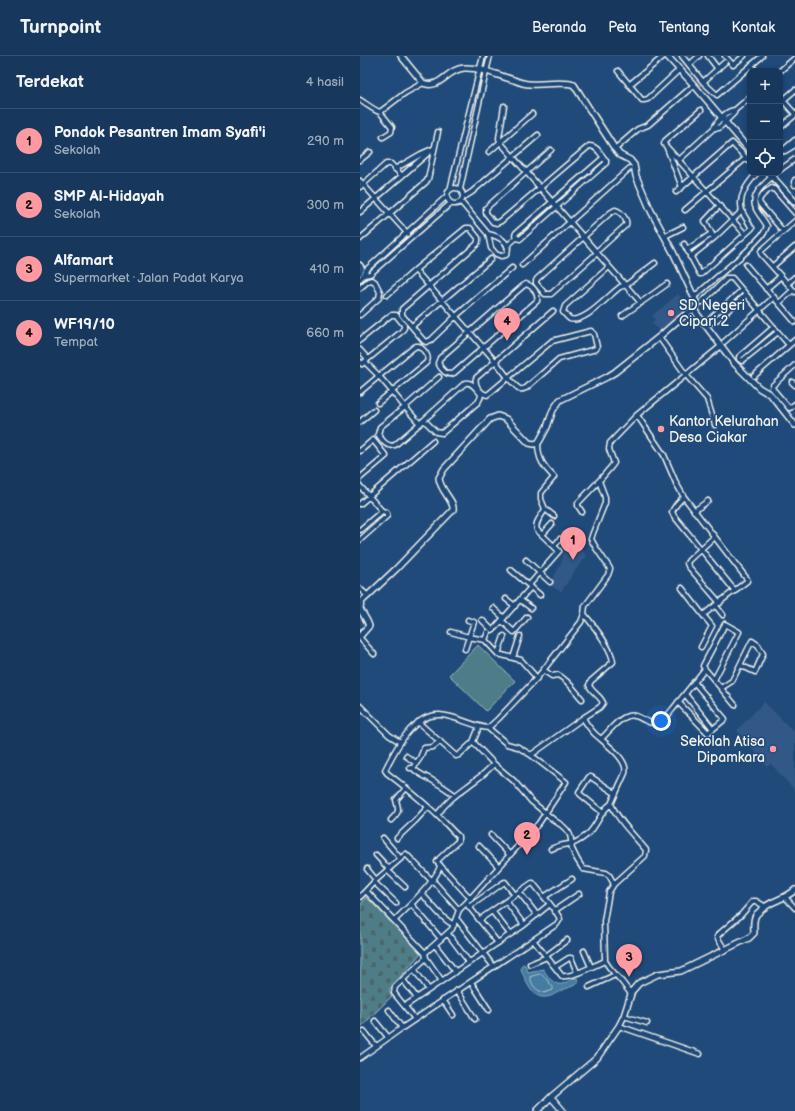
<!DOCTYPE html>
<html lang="id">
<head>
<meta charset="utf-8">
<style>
	body { margin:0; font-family:"Balsamiq Sans",sans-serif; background:#203f62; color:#f1f3f6 }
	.controls { position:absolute; right:12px; top:12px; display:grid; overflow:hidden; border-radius:8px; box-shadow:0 2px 6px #0003 }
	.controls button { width:36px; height:36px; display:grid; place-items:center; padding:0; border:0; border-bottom:1px solid #365272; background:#17385c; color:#f1f3f6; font:20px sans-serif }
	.you { position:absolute; left:301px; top:665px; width:14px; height:14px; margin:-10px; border:3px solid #fff; border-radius:50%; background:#1a73e8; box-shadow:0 0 0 6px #1a73e833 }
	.badge { display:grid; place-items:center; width:26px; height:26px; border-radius:50%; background:#ff9aa2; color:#111; font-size:13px; font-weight:700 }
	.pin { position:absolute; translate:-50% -33px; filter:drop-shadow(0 1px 2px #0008) }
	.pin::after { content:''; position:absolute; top:21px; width:14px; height:12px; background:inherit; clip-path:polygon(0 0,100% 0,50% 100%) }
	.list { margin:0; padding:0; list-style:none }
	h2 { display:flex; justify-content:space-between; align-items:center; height:52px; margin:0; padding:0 16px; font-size:17px }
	h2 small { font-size:13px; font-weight:400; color:#9eacbb }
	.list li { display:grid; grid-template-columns:26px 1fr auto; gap:12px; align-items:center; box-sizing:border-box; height:64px; padding:0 16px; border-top:1px solid #365272 }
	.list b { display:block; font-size:15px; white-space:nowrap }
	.list p { margin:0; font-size:13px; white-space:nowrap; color:#9eacbb }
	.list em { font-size:13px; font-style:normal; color:#9eacbb }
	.icon { flex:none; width:22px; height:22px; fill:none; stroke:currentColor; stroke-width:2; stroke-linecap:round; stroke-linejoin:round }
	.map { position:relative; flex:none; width:435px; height:1055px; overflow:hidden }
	header { display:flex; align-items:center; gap:24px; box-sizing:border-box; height:56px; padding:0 20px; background:#17385c; border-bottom:1px solid #365272 }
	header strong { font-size:19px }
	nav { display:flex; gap:22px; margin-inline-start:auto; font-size:14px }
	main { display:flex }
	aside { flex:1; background:#17385c }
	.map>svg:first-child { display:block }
	.built { fill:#325887 }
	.green { fill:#4f7d87; stroke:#a2b7b8 }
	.cemetery { fill:url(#cemetery-stones); stroke:#a2b7b8 }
	.water { fill:#457ba2; stroke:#8baabe }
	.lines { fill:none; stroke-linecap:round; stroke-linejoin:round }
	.shore { stroke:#aec2cc; stroke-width:1 }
	.minor-casing { stroke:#f4f1e8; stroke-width:7 }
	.tertiary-casing { stroke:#f4f1e8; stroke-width:8 }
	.minor { stroke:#1f4a7a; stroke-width:4 }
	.tertiary { stroke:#1f4a7a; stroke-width:5 }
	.poi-dot { fill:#ff9aa2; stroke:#1f4a7a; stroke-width:1.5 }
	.labels { text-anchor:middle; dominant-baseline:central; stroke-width:3; stroke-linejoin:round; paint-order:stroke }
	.poi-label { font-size:14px; fill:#f4f1e8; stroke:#1f4a7a; text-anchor:start }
</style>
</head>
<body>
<header>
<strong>Turnpoint</strong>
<nav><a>Beranda</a><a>Peta</a><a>Tentang</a><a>Kontak</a></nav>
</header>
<main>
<aside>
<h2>Terdekat<small>4 hasil</small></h2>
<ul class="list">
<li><span class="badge">1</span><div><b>Pondok Pesantren Imam Syafi'i</b><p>Sekolah</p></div><em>290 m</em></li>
<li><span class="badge">2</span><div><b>SMP Al-Hidayah</b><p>Sekolah</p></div><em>300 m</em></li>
<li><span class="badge">3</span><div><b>Alfamart</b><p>Supermarket · Jalan Padat Karya</p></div><em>410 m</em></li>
<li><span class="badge">4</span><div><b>WF19/10</b><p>Tempat</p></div><em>660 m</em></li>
</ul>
</aside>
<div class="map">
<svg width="435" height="1055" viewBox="0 0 435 1055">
	<defs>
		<pattern id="cemetery-stones" width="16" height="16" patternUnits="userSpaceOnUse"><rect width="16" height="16" fill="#4f7d87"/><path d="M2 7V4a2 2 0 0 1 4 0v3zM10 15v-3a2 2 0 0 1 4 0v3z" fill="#4c656a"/></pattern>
	</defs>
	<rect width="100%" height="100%" fill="#1f4a7a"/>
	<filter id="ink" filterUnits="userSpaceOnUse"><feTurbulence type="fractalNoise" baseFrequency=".025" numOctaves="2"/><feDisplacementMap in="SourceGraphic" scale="8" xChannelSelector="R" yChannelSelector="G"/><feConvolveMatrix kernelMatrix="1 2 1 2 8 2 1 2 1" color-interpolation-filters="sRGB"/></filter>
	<g filter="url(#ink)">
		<!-- built -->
		<path class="built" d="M318 238 331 254 302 278 292 267 295 263 292 260Z
			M203 474 206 481 214 490H217L219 487 227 501 224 503 214 516 201 536 190 529 202 505 204 493 200 476Z
			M404 646 435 677V735L411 708 407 711 379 677 377 674Z"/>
		<!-- green -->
		<path class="green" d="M118 589 155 625 126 655 89 619Z"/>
		<!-- cemetery -->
		<path class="cemetery" d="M6 841 61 897 29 934 33 939 0 972V850Z"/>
		<!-- water -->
		<path class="water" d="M163 908 165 909 168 916 183 913C188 920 194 932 205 927 209 925 212 922 217 922L218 925V927C213 931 206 932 200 935 196 937 191 941 186 941 171 943 165 923 161 913V910Z"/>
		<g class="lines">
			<!-- shore -->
			<path class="shore" d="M180 918H182L193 931V934L184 937C176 934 172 930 170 921Z"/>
			<!-- minor casing -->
			<g class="minor-casing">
				<path id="minor" d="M322 0 343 26 357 39 402 0
					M348 0 358 13
					M365 0 373 9 384 0
					M329 9 339 0
					M391 9 396 15
					M258 15 282 44H284L288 43 320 13
					M420 15 435 2
					M343 26 365 6
					M269 29 304 0
					M420 41 435 58
					M0 44C5 47 15 55 20 56L45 37 63 27
					M420 47 435 34
					M144 50 139 82 140 86 281 247
					M341 54 305 85 304 88 385 178
					M20 56 32 71 31 76 23 81
					M354 72H359L374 57 375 54 390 41
					M420 72 435 59
					M307 92 322 131
					M255 93 278 73 288 69 334 29
					M191 94 126 152V157L133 166 137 167 141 165 229 90C236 89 240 97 244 102
					M425 95 435 89
					M129 96 172 58
					M420 97 435 84
					M243 102 246 104V107L160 183 157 182 155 179 156 177Z
					M0 104 10 96
					M319 104 354 72C357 65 367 54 375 54
					M35 113 61 98 70 94
					M420 114 435 103
					M435 124 434 126 435 129
					M0 125 48 178
					M0 131 26 108H31L42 120
					M87 140a8 8 0 1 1 16 0a8 8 0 1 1-16 0Z
					M100 133 126 16 130 0
					M90 134 123 0
					M316 136 372 87 390 106
					M104 141 112 136 178 79
					M101 146 128 178 131 192 136 198 141 200 146 199C153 187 138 180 128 178
					M325 154 386 102
					M0 156 74 92
					M435 165 401 195V198L435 236
					M423 175 400 148 399 145C400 140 407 135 412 132L414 133 435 157
					M305 180 323 171
					M354 182 345 165 359 150
					M0 183 66 126 68 123 78 76
					M324 188 340 218H341L390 174 392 172 391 171C389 166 385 162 383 157 376 142 388 127 397 117
					M147 190 156 182
					M327 194 351 178
					M236 196 266 169C268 163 260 155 255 154L250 157 177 223 176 225V227L185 238H191L237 197
					M330 201 354 182 382 155
					M0 209 2 212 0 217
					M162 209 270 112
					M386 209 435 266
					M413 210 435 191
					M249 211 205 250 203 256C205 258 207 261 210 263 224 268 249 239 260 231L266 229 295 207
					M55 214 106 172H110L118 182V185L117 188 42 253V259L64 285 66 286 71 284 96 260 152 212
					M4 219 6 214 87 140
					M0 223 4 219 10 218 91 147
					M428 227 435 221
					M166 228C173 230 179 238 177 245L94 317C87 321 81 313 78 307L80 302 163 230Z
					M0 232 8 225 12 224 15 226 20 236 19 242 0 259
					M406 233 421 220
					M382 234 351 262 350 264 353 266H354L386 239
					M27 239 55 214 136 306C141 312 153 330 160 333 162 334 163 333 166 332L199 303 236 293 237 291 234 278 231 275 227 276 192 285 131 336 127 339C120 337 114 329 116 322L193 255
					M334 241 387 195 404 177 407 170C404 164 399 159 396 153 389 138 407 126 416 117
					M342 246 367 222H372L429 289
					M419 247 433 234
					M262 260 307 228
					M52 270 131 203
					M414 271 379 301V303L382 305 418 276
					M299 281 326 319 347 343 355 369
					M0 284 31 259H36L44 269V272L41 276 8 303 0 294
					M364 286 414 241
					M0 306 2 308 7 304
					M435 309 413 329 412 332 429 352H430L435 348
					M394 320 435 284
					M432 326 435 329
					M0 336 19 320 5 306
					M18 347 66 307C71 301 64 294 59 290H56L53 292 19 320 45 351 20 371 18 378C22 384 27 392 35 389L64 364 105 327C112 325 116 333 121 338 121 342 120 343 118 346L82 377 76 376 64 364
					M277 359 304 399 316 427 324 441 387 523V525L343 559 352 570 341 591
					M0 366 14 354
					M60 368 45 351 79 321
					M0 395 13 384 26 400 0 422
					M0 430 22 455
					M324 441C319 445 315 449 312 456L314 460 375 535
					M0 448 73 385
					M185 453 194 460
					M334 455 348 445
					M222 456 218 450V447L239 425
					M0 474 22 455 26 456 27 458V460L0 484
					M182 479 192 468
					M354 481 329 504 327 507 328 510 360 547
					M194 490 200 483
					M166 504 190 526
					M151 514 180 539
					M169 529 199 495 177 474C174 466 182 460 185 453L181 443V437L194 421C183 410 178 403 178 387
					M322 532 343 559
					M0 533 8 540
					M146 543 155 550
					M160 544 171 552
					M356 550 363 559
					M133 552 144 562
					M122 564 132 574 134 573 171 531
					M142 565 154 576 167 561
					M91 576 109 581 125 584 138 598 161 604 177 622
					M0 582 14 598
					M125 584 128 576
					M105 593 114 566 108 564
					M138 598 144 580
					M153 602 160 580
					M183 614 192 620 198 619C208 624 215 635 222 643
					M354 624 379 576 365 568 344 608 343 610 345 613 375 649
					M361 632 372 625 392 585 398 589 403 598 395 616 380 609
					M325 638 353 673
					M318 646 348 677 365 663 334 626
					M0 650 29 679 40 686
					M223 662C226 667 230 673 234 677 243 686 269 703 265 717L251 748C259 766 274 779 286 794L285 800 254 828 249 836 244 865 245 905 249 911 262 926 271 938
					M58 666 96 700 99 699 113 686
					M119 671 113 686 134 708 154 725 171 745 195 765C202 769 211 776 211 784 212 788 211 790 212 793 215 800 219 807 223 813L246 817 249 819 254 828
					M241 683C249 676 257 663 268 660 281 656 287 674 304 664L345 613
					M171 699 223 662 240 651 243 647C241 640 232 637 229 629L231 625 253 606C252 592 233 569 224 558
					M46 700 56 707
					M50 712H53C57 717 64 720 70 723 79 728 87 733 95 739
					M53 712 60 702 64 692 73 691 80 685
					M242 756 220 738 219 736 229 721H231L255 737
					M77 759C89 742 102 735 117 723 123 719 129 713 134 708
					M31 764C40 755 39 755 36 744L46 732
					M131 779 149 798
					M23 782 40 802
					M37 782 55 765 68 751
					M119 790 138 810
					M191 793C197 790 202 789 209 788 216 788 223 782 228 778 238 769 240 755 251 748
					M16 799 29 813
					M7 813 16 824
					M27 814 45 831
					M14 826 36 847
					M75 827 99 854
					M6 835 65 897
					M159 836 177 859
					M63 839C73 850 82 863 94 869
					M0 841 16 824 46 798 72 825
					M184 841 212 823
					M425 841 435 852
					M111 843 77 806 79 803 98 785V780C90 773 84 765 76 758 60 743 44 730 27 717L25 714 26 712C36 692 53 658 80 659 97 660 112 670 128 672L138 663 177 622 221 566 224 558 225 550 248 519 250 513 249 511 236 492 231 483 233 477 245 447V441L239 425 251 411 254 407 249 393 250 387 277 359 361 290
					M146 845 164 869
					M106 847 179 767 206 726 171 699 158 691 147 688 128 672
					M53 850 81 883
					M109 851 143 827 145 826 155 839
					M132 855 150 878
					M194 855 219 838
					M96 862 134 911
					M35 864C45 854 79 823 80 809
					M88 878 109 906
					M173 884 202 920C211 922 235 909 245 905
					M75 889 96 916
					M365 894 357 881 358 879 381 859 393 845H396L404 850
					M224 895 231 911
					M186 900 207 884
					M66 902 82 925
					M170 908 187 901
					M195 911 209 902H211L217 916
					M54 913 69 934
					M43 924 57 942
					M111 926 129 954
					M229 931 255 919
					M97 934 115 963
					M83 944 93 959
					M45 950 164 869 190 848
					M29 954 42 972
					M264 960 287 967
					M55 963 34 937 35 931 66 902 65 897 92 873 99 854 106 847 138 887
					M15 965 28 981
					M259 970 340 998
					M4 975 16 990
					M0 1002 42 972 197 868 200 863C197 855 179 835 173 827H172L119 864"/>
			</g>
			<!-- tertiary casing -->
			<g class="tertiary-casing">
				<path id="tertiary" d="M307 0 334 29 390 95
					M409 117 435 146
					M334 254 374 307 399 332 411 339 435 369
					M0 580 7 572 9 570 7 565 0 553 1 546 36 513 61 487 93 454C95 445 80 435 79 422L84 413 130 363 138 360 146 363 169 387 174 388 178 387 180 384 187 371 193 354 200 344 247 321 255 316 299 281 316 266 329 256 334 254 337 249 334 241 313 196 291 155 276 120 274 109 270 104 260 99 255 93 214 29C207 25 180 29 169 28 164 28 159 26 154 24 139 20 121 11 104 12 87 13 80 34 63 27L41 0
					M191 1041 203 1055
					M177 1055 191 1041 237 1002 259 970 264 960 272 935 279 927 298 918 321 915 389 882 394 877C394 872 393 866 395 861 396 859 397 857 399 856 411 843 423 845 435 834"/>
			</g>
			<!-- minor -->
			<use href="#minor" class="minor"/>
			<!-- tertiary -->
			<use href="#tertiary" class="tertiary"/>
		</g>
	</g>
	<!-- markers -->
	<g class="poi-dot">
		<circle cx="311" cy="257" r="4"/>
		<circle cx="301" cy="373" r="4"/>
		<circle cx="413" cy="693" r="4"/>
	</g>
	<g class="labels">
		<!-- poi labels -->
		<g class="poi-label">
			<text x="319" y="249">SD Negeri<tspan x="319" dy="16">Cipari 2</tspan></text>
			<text x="309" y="365">Kantor Kelurahan<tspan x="309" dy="16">Desa Ciakar</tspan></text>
			<text x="405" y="685" text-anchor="end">Sekolah Atisa<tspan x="405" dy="16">Dipamkara</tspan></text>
		</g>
	</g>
</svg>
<div class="controls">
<button>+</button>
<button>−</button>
<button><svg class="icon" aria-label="locate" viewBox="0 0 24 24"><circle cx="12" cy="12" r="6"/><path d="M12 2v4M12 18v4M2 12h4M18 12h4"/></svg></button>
</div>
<div class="you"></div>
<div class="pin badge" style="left:213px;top:504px">1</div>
<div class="pin badge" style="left:167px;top:799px">2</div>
<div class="pin badge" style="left:269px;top:921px">3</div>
<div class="pin badge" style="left:147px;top:285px">4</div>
</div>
</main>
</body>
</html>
